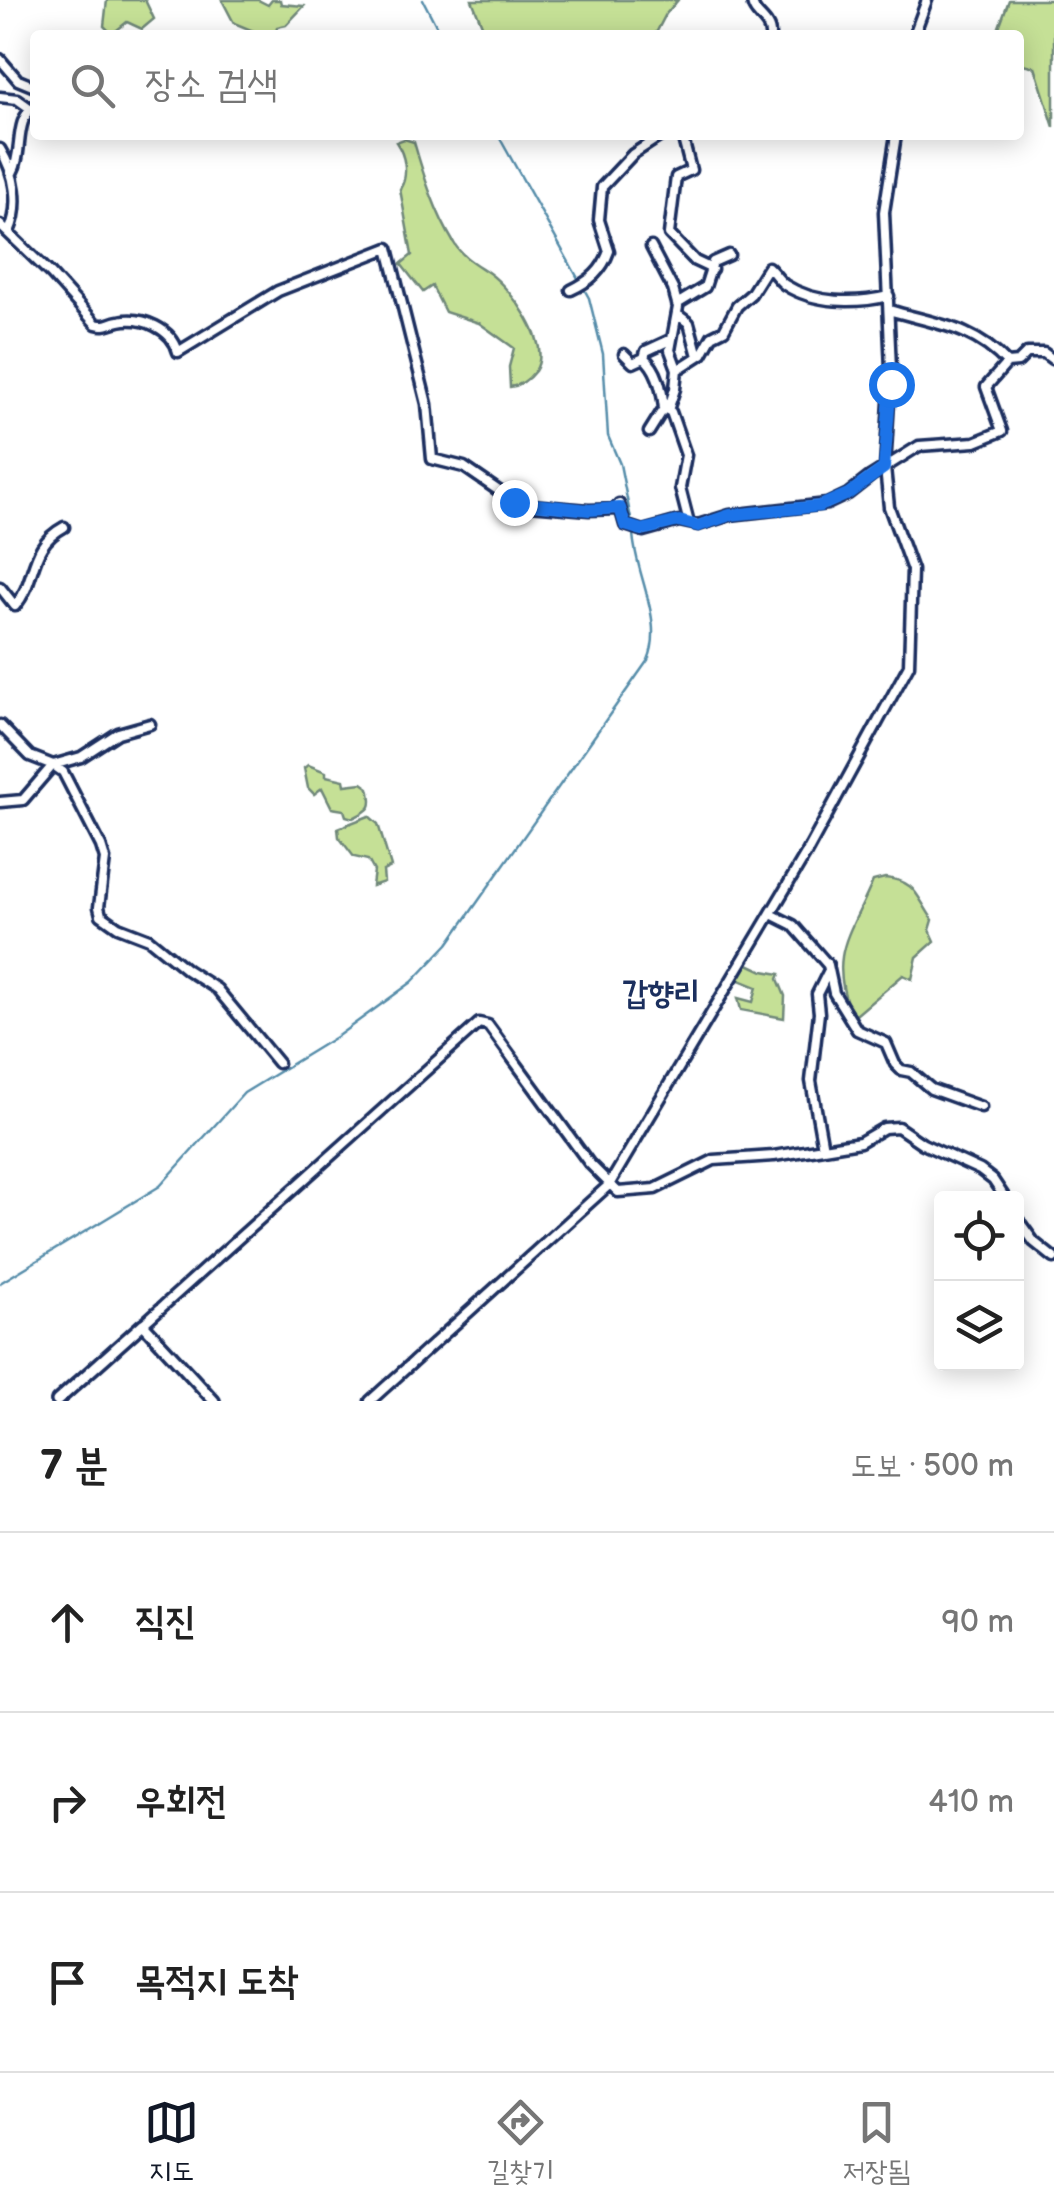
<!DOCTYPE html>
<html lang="ko">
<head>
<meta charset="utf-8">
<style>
	body { margin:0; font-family:"Balsamiq Sans","Poor Story",sans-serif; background:#f6f6f6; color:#222 }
	.controls { position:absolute; right:30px; bottom:30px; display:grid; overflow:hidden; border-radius:10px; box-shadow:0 5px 25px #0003 }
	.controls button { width:90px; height:90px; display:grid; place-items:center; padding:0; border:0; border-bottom:2px solid #e0e0e0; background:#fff; color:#222; font:50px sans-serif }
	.stop { position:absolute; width:30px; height:30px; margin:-22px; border:8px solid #1a73e8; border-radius:50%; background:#fff }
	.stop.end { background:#1a73e8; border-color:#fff; box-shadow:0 2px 10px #0008 }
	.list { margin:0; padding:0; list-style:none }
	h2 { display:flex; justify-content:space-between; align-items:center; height:130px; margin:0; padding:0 40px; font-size:42px }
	h2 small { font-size:32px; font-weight:400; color:#767676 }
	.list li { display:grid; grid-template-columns:65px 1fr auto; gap:30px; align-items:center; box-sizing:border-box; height:180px; padding:0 40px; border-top:2px solid #e0e0e0 }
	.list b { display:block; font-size:38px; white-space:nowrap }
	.list em { font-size:32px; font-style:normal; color:#767676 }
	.icon { flex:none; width:55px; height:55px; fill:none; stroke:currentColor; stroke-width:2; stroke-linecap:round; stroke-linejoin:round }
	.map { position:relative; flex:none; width:1054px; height:1401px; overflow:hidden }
	.search { position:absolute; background:#fff; box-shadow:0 5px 25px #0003; left:30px; right:30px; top:30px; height:110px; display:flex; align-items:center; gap:25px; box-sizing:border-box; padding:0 35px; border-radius:10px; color:#767676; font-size:38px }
	.sheet { height:670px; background:#fff }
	nav { display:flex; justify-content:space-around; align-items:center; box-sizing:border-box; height:140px; border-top:2px solid #e0e0e0; background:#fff; font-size:28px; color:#767676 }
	nav a { display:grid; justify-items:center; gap:5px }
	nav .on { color:#111827 }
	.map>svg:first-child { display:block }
	.green { fill:#c5e096; stroke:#70887a; stroke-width:2.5 }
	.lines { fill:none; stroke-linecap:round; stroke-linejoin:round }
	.stream { stroke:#568daa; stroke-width:2.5 }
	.minor-casing { stroke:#1b2f5e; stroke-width:15 }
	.tertiary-casing { stroke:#1b2f5e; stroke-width:16 }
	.minor { stroke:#fff; stroke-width:8 }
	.tertiary { stroke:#fff; stroke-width:9 }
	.route { stroke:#1a73e8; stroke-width:12 }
	.labels { text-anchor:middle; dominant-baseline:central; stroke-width:9; stroke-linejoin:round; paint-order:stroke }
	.quarter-label { font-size:32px; font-weight:bold; fill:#1b2f5e; stroke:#fff }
</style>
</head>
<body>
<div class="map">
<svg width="1054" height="1401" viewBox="0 0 1054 1401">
	<rect width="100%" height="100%" fill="#fff"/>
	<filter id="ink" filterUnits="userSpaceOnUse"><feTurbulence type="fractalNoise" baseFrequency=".01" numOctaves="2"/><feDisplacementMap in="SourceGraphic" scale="20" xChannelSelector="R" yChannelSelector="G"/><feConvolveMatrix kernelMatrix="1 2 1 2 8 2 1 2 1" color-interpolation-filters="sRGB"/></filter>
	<g filter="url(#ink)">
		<!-- green -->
		<path class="green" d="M107 0H145L154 19 142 29 127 22 112 34 104 26Z
			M222 0H258L268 5 272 0H280L281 4 304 6 286 25 277 27 276 35H263L234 23Z
			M472 0H678L666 14 655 35H486Z
			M1009 0H1054V127L1035 67 1019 63V35H996Z
			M404 139 414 142C424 177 435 212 454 243 462 257 476 264 489 273 511 289 553 344 535 371 528 380 521 386 510 387L509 367 514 348 479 323 445 312 432 286 423 292 401 264 412 255 400 189C409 175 405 155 396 142Z
			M308 765 326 772V776L344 780 345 785 362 783 369 788C374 808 371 809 353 818L346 816 344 810 332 808 322 788 314 794 308 788 304 768Z
			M369 816 378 824 391 867 383 871 384 882 372 886 374 871 368 860 354 857 339 837 338 828Z
			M885 878C917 881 916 896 933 920L930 930 935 941 917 957 912 979 903 975 856 1015 850 1012C828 952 851 934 873 881Z
			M746 963 763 971 780 974 778 979 785 996 784 1018 741 1010 738 998 753 1002 757 987 737 979Z"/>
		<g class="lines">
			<!-- stream -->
			<path class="stream" d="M423 0 441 35
				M498 135 589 298 603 354 608 436 620 464 632 524
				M0 1283 160 1186 244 1093 339 1035 412 982 448 944 648 660C665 621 634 572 633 532"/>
			<!-- minor casing -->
			<g class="minor-casing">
				<path id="minor" d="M752 0C752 16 770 19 770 35
					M914 35 927 0
					M0 59 18 80 35 87
					M0 97 17 99 31 109
					M682 135 691 170 676 177 669 234 695 261 712 269
					M0 149C15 173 21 205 9 232
					M12 173C24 152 13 120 35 106
					M0 225 51 274 96 324C107 327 108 323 119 321 143 316 172 329 178 352L278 291 388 248 427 404 432 459 464 467 518 504 589 510 620 509
					M651 247 673 289 678 307 670 350 677 369 675 389 668 410
					M571 290C590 281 602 271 609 251L599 220 602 187 633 154 662 135
					M677 304 705 287 713 262 729 255
					M889 310C935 324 973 326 1007 363
					M678 315 689 323 698 356
					M624 354 633 363 644 358C658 369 662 390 664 408
					M644 358 646 351 672 339
					M677 370 702 354 712 336 724 330 737 306 751 294 768 267C774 272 778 280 785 285 815 304 855 304 889 296
					M649 432 664 408 671 412 686 455 680 488 689 523
					M619 504 625 525 643 531 679 521 698 525 730 515 827 504 848 494 871 476 919 446 975 442 1002 431 986 387 1007 363 1018 362 1027 353H1044L1052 359
					M0 587 15 606C38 580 27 547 64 527
					M0 725 30 756 53 765 81 757 118 733 150 724
					M0 802 23 800 53 765 63 772 101 846 105 859 99 907 101 915 118 927 149 939 187 970 217 989 278 1063
					M771 914 793 925 828 965 834 993 857 1030 886 1043 895 1064 901 1070 911 1072 931 1089 981 1107
					M823 1148 811 1081 819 1013 817 994 828 972
					M1016 1217 1034 1242 1054 1258
					M143 1324 479 1023 488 1025 589 1163 618 1192 655 1189 714 1160 774 1156 860 1142 884 1128 898 1127 923 1144 980 1170 993 1180 1005 1198
					M370 1401 609 1185 806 854 909 665 912 570 889 507 885 468 891 369 884 212 896 135"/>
			</g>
			<!-- tertiary casing -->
			<g class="tertiary-casing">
				<path id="tertiary" d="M57 1401 143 1324 214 1401"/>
			</g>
			<!-- minor -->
			<use href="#minor" class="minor"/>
			<!-- tertiary -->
			<use href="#tertiary" class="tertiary"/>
		</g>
	</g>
	<g class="lines" filter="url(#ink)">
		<!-- route -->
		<path class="route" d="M514 502 589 510 620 508 625 525 642 530 679 521 698 526 730 515 820 506 848 494 884 468 891 384"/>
	</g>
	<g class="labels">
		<!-- quarter labels -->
		<g class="quarter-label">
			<text x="661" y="993">갑향리</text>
		</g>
	</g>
</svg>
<div class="controls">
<button><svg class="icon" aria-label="locate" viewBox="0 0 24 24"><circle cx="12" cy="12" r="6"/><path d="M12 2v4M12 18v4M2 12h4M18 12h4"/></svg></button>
<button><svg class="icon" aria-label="layers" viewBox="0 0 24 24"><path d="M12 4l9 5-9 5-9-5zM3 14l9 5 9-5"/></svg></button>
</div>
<div class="stop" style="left:891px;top:384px"></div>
<div class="stop end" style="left:514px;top:502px"></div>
<div class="search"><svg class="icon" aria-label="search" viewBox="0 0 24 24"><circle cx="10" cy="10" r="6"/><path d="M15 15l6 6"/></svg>장소 검색</div>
</div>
<section class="sheet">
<h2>7 분<small>도보 · 500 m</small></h2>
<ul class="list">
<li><svg class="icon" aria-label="ahead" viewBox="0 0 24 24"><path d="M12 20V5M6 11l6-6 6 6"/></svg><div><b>직진</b></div><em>90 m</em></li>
<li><svg class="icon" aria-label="right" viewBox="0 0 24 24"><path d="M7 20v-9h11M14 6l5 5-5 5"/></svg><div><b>우회전</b></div><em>410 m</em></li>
<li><svg class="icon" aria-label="arrive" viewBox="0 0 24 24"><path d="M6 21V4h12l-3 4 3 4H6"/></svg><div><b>목적지 도착</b></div></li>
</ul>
</section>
<nav>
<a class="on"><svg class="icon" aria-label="map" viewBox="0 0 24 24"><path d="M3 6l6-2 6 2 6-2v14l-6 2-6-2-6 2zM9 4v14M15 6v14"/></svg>지도</a>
<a><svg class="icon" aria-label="directions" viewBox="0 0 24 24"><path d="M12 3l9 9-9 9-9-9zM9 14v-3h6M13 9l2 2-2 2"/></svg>길찾기</a>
<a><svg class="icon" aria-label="saved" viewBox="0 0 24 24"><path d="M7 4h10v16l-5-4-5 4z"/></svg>저장됨</a>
</nav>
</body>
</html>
